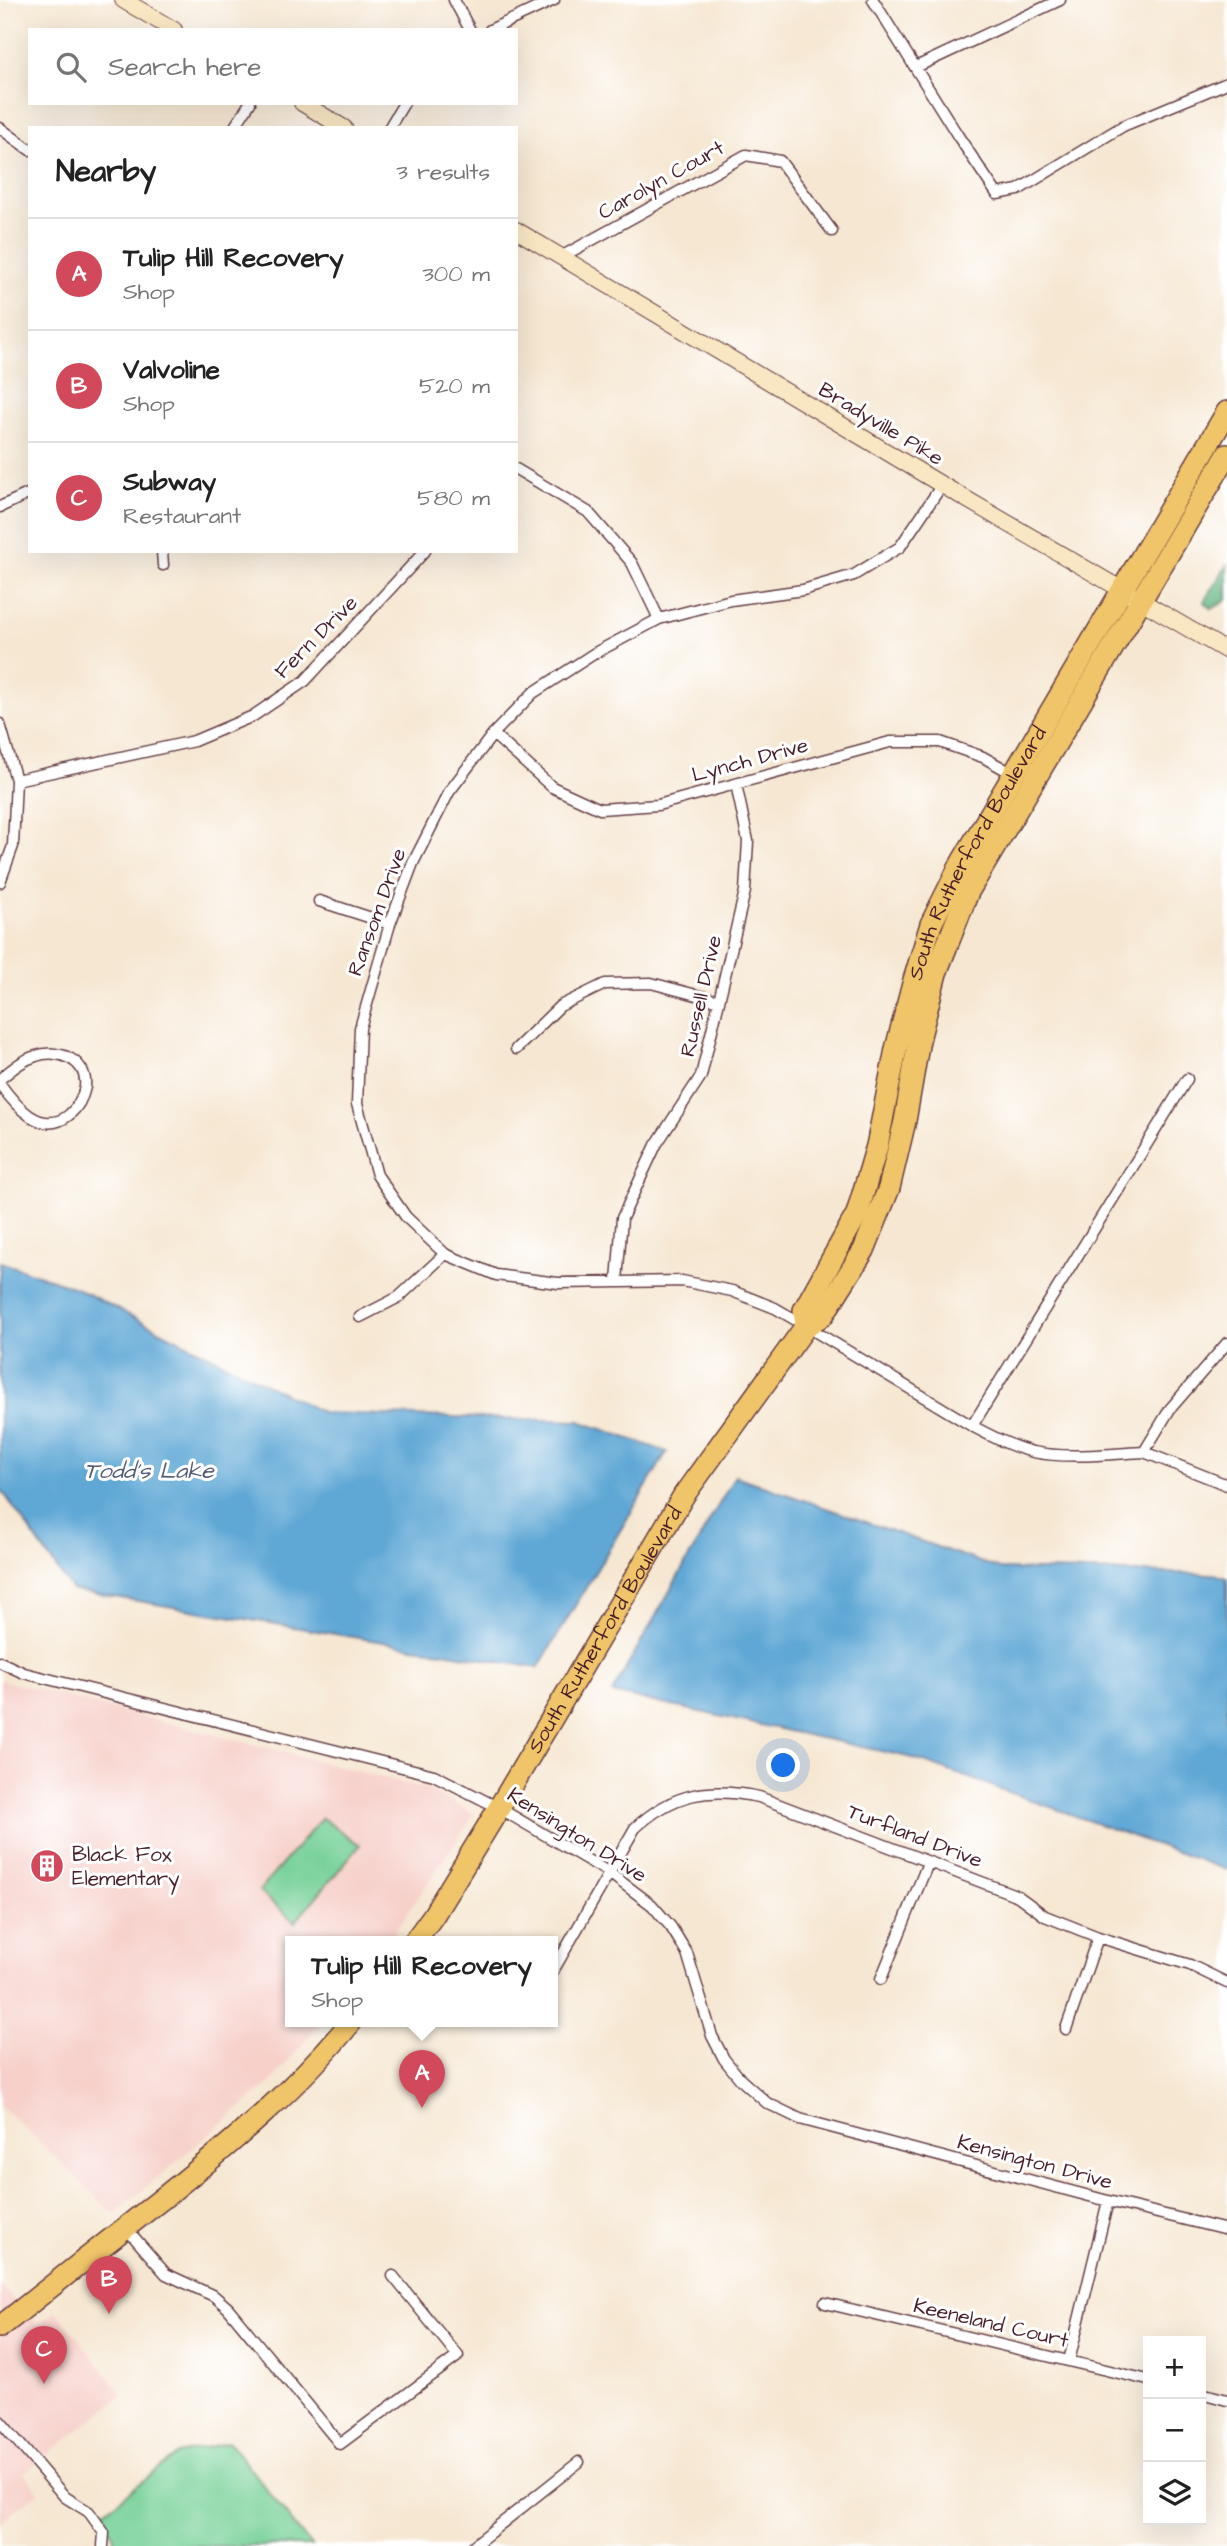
<!DOCTYPE html>
<html lang="en">
<head>
<meta charset="utf-8">
<style>
	body { margin:0; font-family:"Architects Daughter",sans-serif; background:#f2f2f2; color:#222 }
	.controls { position:absolute; right:21px; bottom:21px; display:grid; overflow:hidden; border-radius:0px; box-shadow:0 7px 28px #0002 }
	.controls button { width:63px; height:63px; display:grid; place-items:center; padding:0; border:0; border-bottom:2px solid #e0e0e0; background:#fff; color:#222; font:35px sans-serif }
	.you { position:absolute; left:784px; top:1766px; width:24px; height:24px; margin:-18px; border:5px solid #fff; border-radius:50%; background:#1a73e8; box-shadow:0 0 0 10px #1a73e833 }
	.badge { display:grid; place-items:center; width:46px; height:46px; border-radius:50%; background:#d1495b; color:#fff; font-size:23px; font-weight:700 }
	.pin { position:absolute; translate:-50% -58px; filter:drop-shadow(0 2px 4px #0008) }
	.pin::after { content:''; position:absolute; top:37px; width:24px; height:21px; background:inherit; clip-path:polygon(0 0,100% 0,50% 100%) }
	.popup { position:absolute; left:285px; top:1936px; width:273px; height:91px; box-sizing:border-box; display:grid; place-content:center; border-radius:0px; background:#fff; filter:drop-shadow(0 2px 5px #0005); font-size:23px; white-space:nowrap; color:#767676 }
	.popup b { font-size:26px; color:#222 }
	.popup::after { content:''; position:absolute; left:50%; top:100%; margin-left:-14px; border:14px solid transparent; border-top-color:#fff }
	.list { margin:0; padding:0; list-style:none }
	h2 { display:flex; justify-content:space-between; align-items:center; height:91px; margin:0; padding:0 28px; font-size:30px }
	h2 small { font-size:23px; font-weight:400; color:#767676 }
	.list li { display:grid; grid-template-columns:46px 1fr auto; gap:21px; align-items:center; box-sizing:border-box; height:112px; padding:0 28px; border-top:2px solid #e0e0e0 }
	.list b { display:block; font-size:26px; white-space:nowrap }
	.list p { margin:0; font-size:23px; white-space:nowrap; color:#767676 }
	.list em { font-size:23px; font-style:normal; color:#767676 }
	.icon { flex:none; width:38px; height:38px; fill:none; stroke:currentColor; stroke-width:2; stroke-linecap:round; stroke-linejoin:round }
	.map { position:relative; flex:none; width:1227px; height:2546px; overflow:hidden }
	.search { position:absolute; background:#fff; box-shadow:0 7px 28px #0002; left:28px; top:28px; width:490px; height:77px; display:flex; align-items:center; gap:18px; box-sizing:border-box; padding:0 24px; border-radius:0px; color:#767676; font-size:26px }
	.panel { position:absolute; background:#fff; box-shadow:0 7px 28px #0002; left:28px; top:126px; width:490px; height:427px; border-radius:0px }
	.map>svg:first-child { display:block }
	.built { fill:#f7d0ca }
	.green { fill:#76d097; stroke:#607861; stroke-width:2 }
	.forest { fill:#60b280; stroke:#556856; stroke-width:2 }
	.water { fill:#5ea7d5; stroke:#546380; stroke-width:2 }
	.lines { fill:none; stroke-linecap:round; stroke-linejoin:round }
	.street-casing { stroke:#643d44; stroke-width:13 }
	.secondary-casing { stroke:#643d44; stroke-width:18 }
	.highway-casing { stroke:#643d44; stroke-width:24 }
	.street { stroke:#fff; stroke-width:10 }
	.secondary { stroke:#f9e7c3; stroke-width:16 }
	.highway { stroke:#f0c469; stroke-width:21 }
	.labels { text-anchor:middle; dominant-baseline:central; stroke-width:6; stroke-linejoin:round; paint-order:stroke }
	.street-label { font-size:21px; fill:#4a1f2b; stroke:#fff }
	.poi-label { font-size:21px; fill:#4a1f2b; stroke:#fff; text-anchor:start }
	.water-label { font-size:23px; font-style:italic; fill:#535c77; stroke:#fff }
</style>
</head>
<body>
<div class="map">
<svg width="1227" height="2546" viewBox="0 0 1227 2546">
	<rect width="100%" height="100%" fill="#fff"/>
	<filter id="ink" filterUnits="userSpaceOnUse"><feTurbulence type="fractalNoise" baseFrequency=".0143" numOctaves="2"/><feDisplacementMap in="SourceGraphic" scale="14" xChannelSelector="R" yChannelSelector="G"/><feConvolveMatrix kernelMatrix="1 2 1 2 8 2 1 2 1" color-interpolation-filters="sRGB"/></filter>
	<filter id="wash" filterUnits="userSpaceOnUse"><feTurbulence type="fractalNoise" baseFrequency=".00686" numOctaves="4" result="noise"/><feDisplacementMap in="SourceGraphic" scale="28" xChannelSelector="R" yChannelSelector="G"/><feGaussianBlur stdDeviation="1.57" result="paint"/><feColorMatrix in="noise" values="0 0 0 0 0 0 0 0 0 0 0 0 0 0 0 0 0 1.4 0 .05"/><feComposite in="paint" operator="in"/></filter>
	<g filter="url(#wash)">
		<rect width="100%" height="100%" fill="#f6e7d2"/>
		<!-- built -->
		<path class="built" d="M0 1680 428 1789 474 1814 388 1942H291V2022H321L270 2083 114 2214 0 2105Z
			M0 2285 38 2325 56 2311 123 2395 24 2473 39 2492 0 2523Z"/>
		<!-- green -->
		<path class="green" d="M322 1818 360 1845 295 1922 259 1891Z
			M229 2442 311 2546H113L114 2537 101 2514 178 2454Z"/>
		<!-- forest -->
		<path class="forest" d="M1227 565V600L1212 609 1204 601Z"/>
		<!-- water -->
		<path class="water" d="M0 1262 76 1288 323 1413 579 1421 667 1452 538 1668 72 1590 0 1488Z
			M735 1476 1000 1569 1214 1574 1227 1578V1870L913 1758 612 1693Z"/>
	</g>
	<g filter="url(#ink)">
		<g class="lines">
			<!-- street casing -->
			<g class="street-casing">
				<path id="street" d="M454 0 470 30
					M873 0 958 136 997 194 1018 190 1123 126 1227 83
					M490 30 554 0
					M916 67 1060 0
					M0 128 30 150
					M234 128 250 103
					M389 128 404 103
					M561 257 746 155 780 161 832 231
					M516 469 588 512 632 563 659 619
					M942 485 900 547 854 575 803 590 731 600 659 619 595 653 533 693 493 734 449 792 413 863 390 924 360 1028 357 1104 377 1175 406 1217 445 1254 496 1275 558 1283 682 1281 732 1291 775 1308 806 1326 972 1426
					M0 507 30 493
					M162 551 163 565
					M0 724 16 780 13 846 0 882
					M493 734 552 787 600 809 658 805 890 742H940L983 757 1015 775
					M16 780 194 741 253 716 305 681 425 551
					M319 901 390 924
					M516 1049 560 1006 605 984 651 983 719 1001
					M0 1079C11 1070 22 1060 36 1056 58 1048 88 1060 85 1087 83 1097 77 1108 69 1115 41 1137 15 1105 0 1084
					M617 1281 622 1218 656 1145 701 1076 719 1001 745 891 748 841 736 784
					M360 1317 399 1297 445 1254
					M1227 1343 1170 1409 1144 1452 1227 1485
					M1144 1452C1109 1454 1067 1459 1033 1452 1012 1447 991 1436 972 1426L1187 1079
					M0 1662 24 1673 434 1775 499 1808 608 1872 652 1905 671 1927 687 1953 712 2036 724 2059 741 2080 767 2103 800 2119 1108 2201 1227 2230
					M553 1971 635 1828C674 1792 709 1787 759 1797L1018 1896 1045 1916 1098 1937 1190 1965 1227 1983
					M881 1979 928 1863
					M1066 2029 1098 1937
					M126 2228 166 2274 214 2296 228 2308 340 2444 458 2356 393 2276
					M825 2303 1148 2380
					M1069 2361 1108 2201
					M1201 2393 1227 2400
					M0 2421 65 2497 89 2512 104 2533 103 2546
					M473 2546 579 2462"/>
			</g>
			<!-- secondary casing -->
			<g class="secondary-casing">
				<path id="secondary" d="M123 0 174 30
					M302 103 344 128
					M516 230 942 485 1227 651"/>
			</g>
			<!-- highway casing -->
			<g class="highway-casing">
				<g id="highway">
					<path id="s1" d="M806 1326 804 1310 857 1214 877 1146 896 1049 914 980 931 924 962 862 1227 412"/>
					<path id="s2" d="M414 1942 433 1916 499 1808 684 1495 806 1326 823 1315 864 1250 889 1188 905 1121 919 1040 936 973 968 892 1227 455"/>
					<path d="M0 2327C56 2283 112 2239 168 2194 233 2142 298 2087 351 2022"/>
				</g>
			</g>
			<!-- street -->
			<use href="#street" class="street"/>
			<!-- secondary -->
			<use href="#secondary" class="secondary"/>
			<!-- highway -->
			<use href="#highway" class="highway"/>
		</g>
	</g>
	<!-- icons -->
	<defs>
		<g id="building-disc" transform="scale(1.75)"><circle r="9.5" fill="#d1495b" stroke="#fff"/><path d="M-4-6H4V6H1V3H-1V6H-4ZM-2.5-4.3h1.7v1.8h-1.7ZM.8-4.3h1.7v1.8H.8ZM-2.5-1h1.7V.8h-1.7ZM.8-1h1.7V.8H.8Z" fill="#fff"/></g>
	</defs>
	<g fill-rule="evenodd">
		<use href="#building-disc" x="47" y="1866"/>
	</g>
	<g class="labels">
		<!-- street labels -->
		<g class="street-label">
			<text transform="translate(661 180) rotate(-29)">Carolyn Court</text>
			<text transform="translate(881 424) rotate(31)">Bradyville Pike</text>
			<text transform="translate(316 637) rotate(-45)">Fern Drive</text>
			<text transform="translate(750 760) rotate(-15)">Lynch Drive</text>
			<text stroke="none"><textPath href="#s1" startOffset="509">South Rutherford Boulevard</textPath></text>
			<text transform="translate(377 912) rotate(-70)">Ransom Drive</text>
			<text transform="translate(701 996) rotate(-77)">Russell Drive</text>
			<text stroke="none"><textPath href="#s2" startOffset="366">South Rutherford Boulevard</textPath></text>
			<text transform="translate(577 1835) rotate(32)">Kensington Drive</text>
			<text transform="translate(915 1836) rotate(21)">Turfland Drive</text>
			<text transform="translate(1035 2162) rotate(15)">Kensington Drive</text>
			<text transform="translate(991 2323) rotate(13)">Keeneland Court</text>
		</g>
		<!-- poi labels -->
		<g class="poi-label">
			<text x="72" y="1854">Black Fox<tspan x="72" dy="24">Elementary</tspan></text>
		</g>
		<!-- water labels -->
		<g class="water-label">
			<text x="149" y="1471">Todd's Lake</text>
		</g>
	</g>
</svg>
<div class="controls">
<button>+</button>
<button>−</button>
<button><svg class="icon" aria-label="layers" viewBox="0 0 24 24"><path d="M12 4l9 5-9 5-9-5zM3 14l9 5 9-5"/></svg></button>
</div>
<div class="you"></div>
<div class="pin badge" style="left:422px;top:2108px">A</div>
<div class="popup"><b>Tulip Hill Recovery</b>Shop</div>
<div class="pin badge" style="left:109px;top:2314px">B</div>
<div class="pin badge" style="left:44px;top:2384px">C</div>
<div class="search"><svg class="icon" aria-label="search" viewBox="0 0 24 24"><circle cx="10" cy="10" r="6"/><path d="M15 15l6 6"/></svg>Search here</div>
<section class="panel">
<h2>Nearby<small>3 results</small></h2>
<ul class="list">
<li><span class="badge">A</span><div><b>Tulip Hill Recovery</b><p>Shop</p></div><em>300 m</em></li>
<li><span class="badge">B</span><div><b>Valvoline</b><p>Shop</p></div><em>520 m</em></li>
<li><span class="badge">C</span><div><b>Subway</b><p>Restaurant</p></div><em>580 m</em></li>
</ul>
</section>
</div>
</body>
</html>
